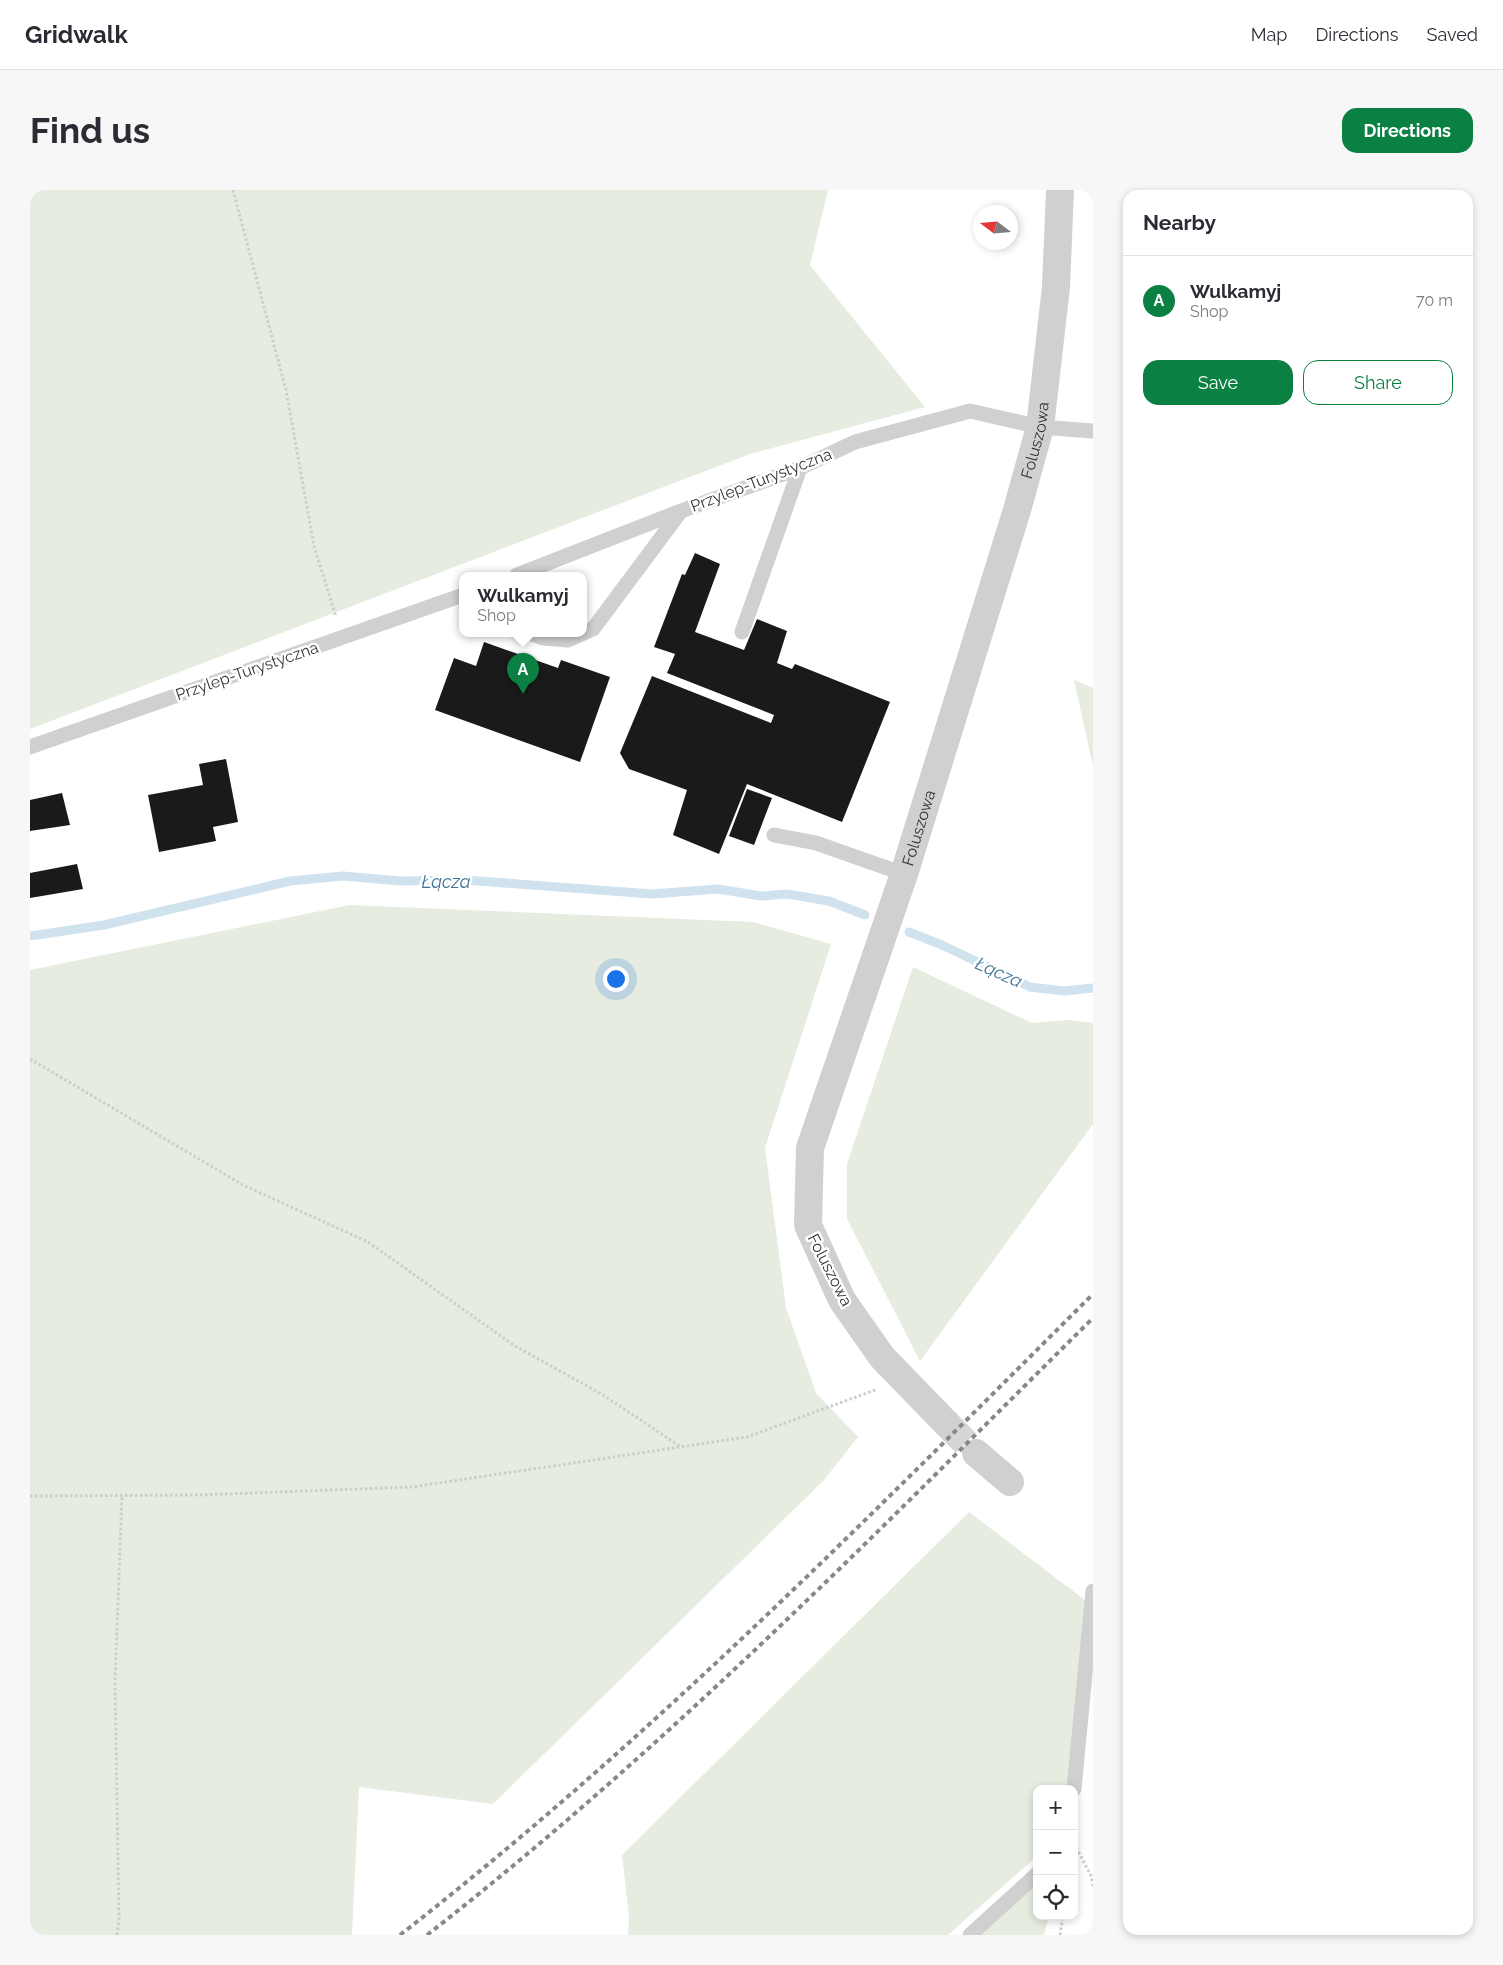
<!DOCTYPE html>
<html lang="en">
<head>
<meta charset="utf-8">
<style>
	body { margin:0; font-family:Raleway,sans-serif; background:#f7f7f7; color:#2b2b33 }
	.controls { position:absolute; right:15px; bottom:15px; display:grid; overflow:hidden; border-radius:10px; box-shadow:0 2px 8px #0003 }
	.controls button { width:45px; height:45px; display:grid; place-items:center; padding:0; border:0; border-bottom:1px solid #e1e1e2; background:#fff; color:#2b2b33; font:25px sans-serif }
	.compass { position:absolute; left:943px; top:15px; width:45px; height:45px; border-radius:50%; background:#fff; box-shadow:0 2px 8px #0003; rotate:286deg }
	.you { position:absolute; left:585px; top:788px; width:18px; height:18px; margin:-12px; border:4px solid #fff; border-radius:50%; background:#1a73e8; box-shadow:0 0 0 8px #1a73e833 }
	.badge { display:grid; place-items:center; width:32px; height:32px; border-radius:50%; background:#0b8043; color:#fff; font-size:16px; font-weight:700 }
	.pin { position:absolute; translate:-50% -41px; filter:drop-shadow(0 1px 2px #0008) }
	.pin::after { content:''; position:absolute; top:26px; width:18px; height:15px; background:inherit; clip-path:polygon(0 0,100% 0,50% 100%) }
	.popup { position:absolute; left:429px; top:382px; width:128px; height:65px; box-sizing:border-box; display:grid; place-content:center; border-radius:10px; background:#fff; filter:drop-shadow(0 1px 4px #0005); font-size:16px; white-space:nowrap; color:#7c7c81 }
	.popup b { font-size:19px; color:#2b2b33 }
	.popup::after { content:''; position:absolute; left:50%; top:100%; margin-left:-10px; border:10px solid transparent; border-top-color:#fff }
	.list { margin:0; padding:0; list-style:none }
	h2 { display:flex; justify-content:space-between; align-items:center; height:65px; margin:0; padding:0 20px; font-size:21px }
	h2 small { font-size:16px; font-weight:400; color:#7c7c81 }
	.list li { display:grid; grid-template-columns:32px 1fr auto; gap:15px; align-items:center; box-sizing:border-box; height:90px; padding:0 20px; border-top:1px solid #e1e1e2 }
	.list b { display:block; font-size:19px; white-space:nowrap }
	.list p { margin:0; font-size:16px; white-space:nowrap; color:#7c7c81 }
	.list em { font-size:16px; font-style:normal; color:#7c7c81 }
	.actions { display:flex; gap:10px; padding:15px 20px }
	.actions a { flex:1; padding:11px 0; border:1px solid #0b8043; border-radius:15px; text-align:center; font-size:18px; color:#0b8043 }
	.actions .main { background:#0b8043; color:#fff }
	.icon { flex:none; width:28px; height:28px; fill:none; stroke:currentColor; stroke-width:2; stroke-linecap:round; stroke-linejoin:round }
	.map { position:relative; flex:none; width:1063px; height:1745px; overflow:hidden; border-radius:15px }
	header { display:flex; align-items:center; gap:30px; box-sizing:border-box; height:70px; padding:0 25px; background:#fff; border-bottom:1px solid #e1e1e2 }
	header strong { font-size:24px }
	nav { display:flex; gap:28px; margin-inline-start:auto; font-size:18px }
	.intro { display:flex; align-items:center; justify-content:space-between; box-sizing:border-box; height:120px; padding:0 30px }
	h1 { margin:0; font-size:35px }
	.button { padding:12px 22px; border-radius:15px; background:#0b8043; color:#fff; font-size:18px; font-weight:700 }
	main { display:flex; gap:30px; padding:0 30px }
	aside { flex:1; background:#fff; border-radius:15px; box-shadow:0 2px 8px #0003 }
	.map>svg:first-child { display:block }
	.green { fill:#e6ecdf }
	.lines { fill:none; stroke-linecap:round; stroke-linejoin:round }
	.stream { stroke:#cfe2ee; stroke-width:9 }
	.building { fill:#1a1a1a }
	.minor-tunnel { stroke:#d6d6d6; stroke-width:28; stroke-dasharray:28 14; stroke-linecap:butt }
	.path { stroke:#cdcdcd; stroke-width:3; stroke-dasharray:2.5 2.5; stroke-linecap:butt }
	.service { stroke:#d0d0d0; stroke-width:15 }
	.minor { stroke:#d0d0d0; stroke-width:28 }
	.rail { stroke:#888; stroke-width:4; stroke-dasharray:5 4; stroke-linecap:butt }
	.labels { text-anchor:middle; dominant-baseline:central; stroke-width:5; stroke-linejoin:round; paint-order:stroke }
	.street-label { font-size:16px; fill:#333; stroke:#fff }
	.water-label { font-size:18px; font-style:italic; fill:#3f7597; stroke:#fff }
</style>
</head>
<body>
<header>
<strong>Gridwalk</strong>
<nav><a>Map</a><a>Directions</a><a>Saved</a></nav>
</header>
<div class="intro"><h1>Find us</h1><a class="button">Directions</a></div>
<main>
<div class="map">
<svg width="1063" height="1745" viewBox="0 0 1063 1745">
	<rect width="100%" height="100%" fill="#fff"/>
	<!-- green -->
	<path class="green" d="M0 0H798L780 75 895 217 720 264 0 539Z
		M1044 490 1063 498V576Z
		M320 715 723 732 801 754 735 958 756 1118 786 1203 828 1247 794 1290 463 1614 329 1597 322 1745H0V780Z
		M883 777 1002 833 1039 830 1063 833V934L890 1171 817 1029V974Z
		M939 1322 1059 1413 1041 1599H1007V1666L918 1745H598L599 1726 592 1665Z
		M1007 1691V1726H1019L1014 1745H944Z"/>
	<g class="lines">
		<!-- stream -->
		<path class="stream" d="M879 742 912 755 1000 797 1034 801 1063 798
			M0 746 74 735 260 691 313 686 370 691 435 690 622 704 688 699 731 706 757 704 799 711 835 725"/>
	</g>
	<!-- building -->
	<path class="building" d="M665 363 690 374 665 442 714 460 727 429 757 441 747 473 762 479 765 474 860 512 812 632 717 594 689 664 643 645 657 600 599 579 590 563 622 486 741 533 744 525 637 483 645 464 624 457 652 384 655 385Z
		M454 452 528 478 531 470 580 487 550 572 405 520 424 468 446 476Z
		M196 569 208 632 183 637 186 651 129 662 118 605 173 595 169 574Z
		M717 599 742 608 724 655 699 646Z
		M32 603 40 635 0 641V610Z
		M47 674 53 699 0 708V683Z"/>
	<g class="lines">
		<!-- minor-tunnel -->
		<path class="minor-tunnel" d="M916 1233 946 1263"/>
		<!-- path -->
		<path class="path" d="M203 0 256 200 284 356 306 427
			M0 869 213 995 338 1052 485 1156 573 1205 651 1257
			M0 1306 168 1305 382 1297 717 1247 845 1200
			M1044 1653 1061 1686 1063 1696
			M87 1745 89 1729 85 1491 92 1306
			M1030 1745 1033 1726"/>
		<!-- service -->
		<path class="service" d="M487 385 651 321 770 278 825 252 940 221 1010 237 1063 241
			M712 442 770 278
			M499 443 513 448 538 450 563 439 651 321
			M0 557 433 405
			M744 645 786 653 874 684
			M1044 1599 1063 1401
			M940 1745 1007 1684"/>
		<!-- minor -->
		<g class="minor">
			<path id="s1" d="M916 1233 852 1167 812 1110 778 1035 780 958 874 684 987 320 1010 237 1026 97 1030 0"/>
			<path d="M946 1263 980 1292"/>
		</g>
		<!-- rail -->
		<path class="rail" d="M370 1745C619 1551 840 1326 1063 1104
			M397 1745C636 1559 848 1341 1063 1128"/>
	</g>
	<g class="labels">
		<!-- street labels -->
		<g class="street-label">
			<text stroke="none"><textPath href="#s1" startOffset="1064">Foluszowa</textPath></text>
			<text transform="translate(731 290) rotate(-21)">Przylep-Turystyczna</text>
			<text transform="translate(217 481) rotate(-19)">Przylep-Turystyczna</text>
			<text stroke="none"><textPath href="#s1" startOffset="659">Foluszowa</textPath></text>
			<text transform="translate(800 1080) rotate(63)">Foluszowa</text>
		</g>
		<!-- water labels -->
		<g class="water-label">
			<text x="416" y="691">Łącza</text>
			<text transform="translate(969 782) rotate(24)">Łącza</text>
		</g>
	</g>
</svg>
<div class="controls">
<button>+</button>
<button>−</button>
<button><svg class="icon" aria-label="locate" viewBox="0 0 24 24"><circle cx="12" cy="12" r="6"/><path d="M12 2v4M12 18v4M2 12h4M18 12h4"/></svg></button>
</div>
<svg class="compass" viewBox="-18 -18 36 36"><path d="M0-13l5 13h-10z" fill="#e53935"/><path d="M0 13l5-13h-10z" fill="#7c7c81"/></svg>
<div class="you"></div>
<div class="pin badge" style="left:493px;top:504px">A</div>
<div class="popup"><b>Wulkamyj</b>Shop</div>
</div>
<aside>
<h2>Nearby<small></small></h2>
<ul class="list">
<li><span class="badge">A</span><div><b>Wulkamyj</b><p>Shop</p></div><em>70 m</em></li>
</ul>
<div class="actions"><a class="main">Save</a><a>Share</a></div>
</aside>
</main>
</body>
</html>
